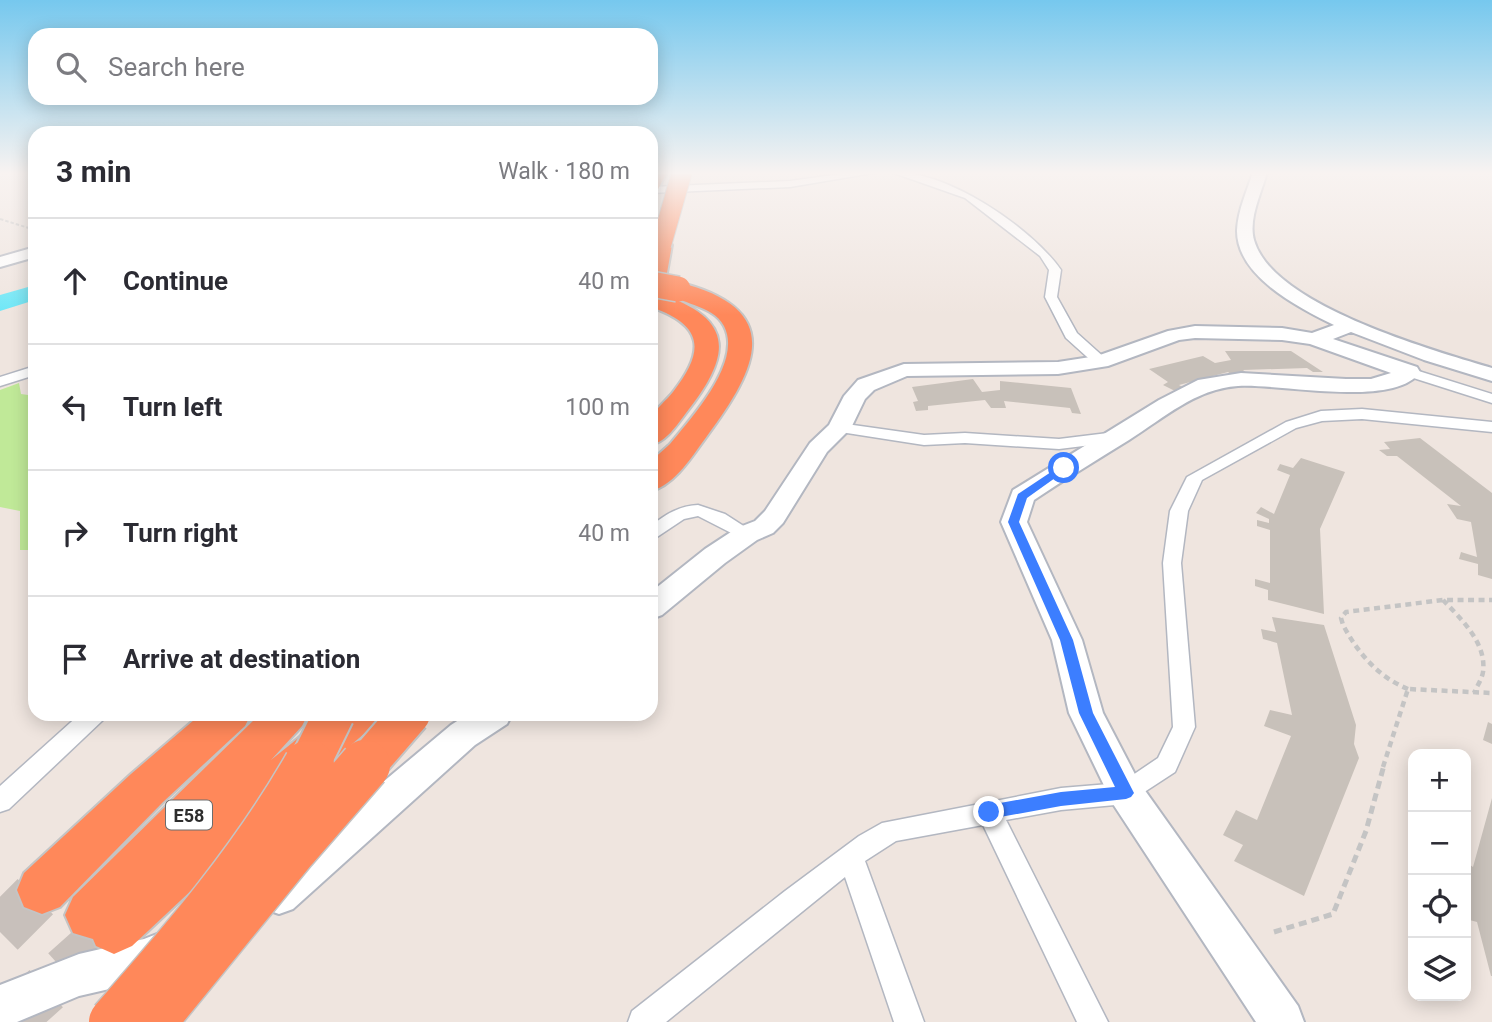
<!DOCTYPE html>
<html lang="en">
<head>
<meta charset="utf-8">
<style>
	body { margin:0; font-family:Roboto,sans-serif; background:#f2f2f3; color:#2b2b33 }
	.controls { position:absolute; right:21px; bottom:21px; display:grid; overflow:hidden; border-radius:14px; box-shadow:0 4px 18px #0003 }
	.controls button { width:63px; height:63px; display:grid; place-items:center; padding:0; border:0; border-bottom:2px solid #e1e1e2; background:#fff; color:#2b2b33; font:35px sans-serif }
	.stop { position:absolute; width:21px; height:21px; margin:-16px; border:5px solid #3c7eff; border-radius:50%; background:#fff }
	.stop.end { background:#3c7eff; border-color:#fff; box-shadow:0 2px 7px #0008 }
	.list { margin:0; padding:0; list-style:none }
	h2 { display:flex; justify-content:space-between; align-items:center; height:91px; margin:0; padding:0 28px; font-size:30px }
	h2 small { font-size:23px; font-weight:400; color:#7c7c81 }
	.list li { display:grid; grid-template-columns:46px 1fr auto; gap:21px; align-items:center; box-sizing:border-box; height:126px; padding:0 28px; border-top:2px solid #e1e1e2 }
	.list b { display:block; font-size:26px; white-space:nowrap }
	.list em { font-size:23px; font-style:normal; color:#7c7c81 }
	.icon { flex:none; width:38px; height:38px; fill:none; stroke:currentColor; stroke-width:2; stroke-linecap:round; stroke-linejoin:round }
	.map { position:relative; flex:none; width:1492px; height:1022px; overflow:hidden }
	.search { position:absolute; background:#fff; box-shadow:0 4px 18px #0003; left:28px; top:28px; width:630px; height:77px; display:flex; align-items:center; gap:18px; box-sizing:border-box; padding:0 24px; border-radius:21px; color:#7c7c81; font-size:26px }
	.panel { position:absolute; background:#fff; box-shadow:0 4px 18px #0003; left:28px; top:126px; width:630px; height:595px; border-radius:21px }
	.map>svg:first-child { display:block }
	.green { fill:#c0e998 }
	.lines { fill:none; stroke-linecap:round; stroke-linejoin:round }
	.river { fill:#6ce7f7; fill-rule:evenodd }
	.building { fill:#c8c1ba }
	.highway-tunnel { stroke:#c8c0bb; stroke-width:50; stroke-dasharray:50 25; stroke-linecap:butt }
	.street-casing { stroke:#b3b7c1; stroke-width:3 }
	.secondary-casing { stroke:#b3b7c1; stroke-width:4 }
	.highway-casing { stroke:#c4c4c4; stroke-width:4 }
	.path-far2 { stroke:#c4c4c4; stroke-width:2; stroke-dasharray:3.5 2; stroke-linecap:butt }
	.path-far1 { stroke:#c4c4c4; stroke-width:4.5; stroke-dasharray:6 4.5; stroke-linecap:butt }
	.path { stroke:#c4c4c4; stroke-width:5; stroke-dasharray:8 5; stroke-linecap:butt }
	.street { fill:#fff; fill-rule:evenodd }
	.secondary { fill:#fff; fill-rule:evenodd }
	.highway { fill:#ff885a; fill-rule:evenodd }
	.highway-bridge-far3-casing { stroke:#c4c4c4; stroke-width:22; stroke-linecap:butt }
	.highway-bridge-far2-casing { stroke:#c4c4c4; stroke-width:28; stroke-linecap:butt }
	.highway-bridge-far1-casing { stroke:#c4c4c4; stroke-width:44; stroke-linecap:butt }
	.highway-bridge-casing { stroke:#c4c4c4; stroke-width:53; stroke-linecap:butt }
	.highway-bridge-far3 { stroke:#ff885a; stroke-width:20 }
	.highway-bridge-far2 { stroke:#ff885a; stroke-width:25 }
	.highway-bridge-far1 { stroke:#ff885a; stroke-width:40 }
	.highway-bridge { stroke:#ff885a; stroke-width:50 }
	.route { fill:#3c7eff }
	.labels { text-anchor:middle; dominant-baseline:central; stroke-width:6; stroke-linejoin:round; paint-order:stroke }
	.shield { fill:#fff; stroke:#6c6c6c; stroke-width:2 }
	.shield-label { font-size:18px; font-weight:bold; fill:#2d2d2d }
</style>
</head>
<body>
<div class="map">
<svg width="1492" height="1022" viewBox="0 0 1492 1022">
	<rect width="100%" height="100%" fill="#efe5df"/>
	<!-- green -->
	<path class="green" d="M19 383 21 394 35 396V550H20V511L0 507V390Z"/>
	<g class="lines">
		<!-- river -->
		<path class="river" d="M35 285V300L0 311V295Z"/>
	</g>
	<!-- building -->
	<path class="building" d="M1225 351H1291L1323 372H1313L1307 368 1243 370 1249 375 1233 376 1228 372 1179 385 1186 389 1175 391 1163 385 1168 382 1149 369 1203 356 1215 363 1231 360Z
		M973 379 982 392 1000 390V381L1071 388 1081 414 1072 413 1070 408 1004 401 1006 408H991L985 400 928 406V410L916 411 913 402 918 401 912 387Z
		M1420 438 1492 493V579L1478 575V564L1459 559 1461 552 1477 557 1471 522 1457 519 1447 504 1461 506 1397 456H1387L1379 450 1390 449 1384 442Z
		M1301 458 1345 472 1320 529 1324 614 1268 600V590L1255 586V579L1270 583V530L1257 526V520L1269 523V519L1256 513 1261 507 1274 514 1290 475 1277 470 1280 464 1293 468Z
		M1272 617 1324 625 1356 725 1354 744 1359 758 1304 896 1234 861 1243 845 1223 835 1236 810 1257 820 1291 736 1264 726 1270 710 1292 715 1277 643 1263 639 1261 629 1276 632Z
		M1488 722 1492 724V744L1483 740Z
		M1492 798V976H1491L1477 922 1466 919V903L1469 904 1466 862 1473 867Z"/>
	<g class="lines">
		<!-- highway-tunnel -->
		<path class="highway-tunnel" d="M0 932 42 890
			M9 1022 114 928"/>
		<!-- street casing -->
		<g class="street-casing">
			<path id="street" d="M856 172H879L790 187 651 193V187L790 181Z
				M891 172C945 169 1031 227 1061 270L1057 297 1077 333 1106 359V365H1096L1066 338 1045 297 1049 270 1040 256 965 198Z
				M35 366V375L0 386V377Z
				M1409 368 1492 394V403L1404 375V369Z
				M1362 409 1492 422V432L1362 419 1322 421 1296 428 1202 480 1188 511 1181 563 1195 727 1175 772 1126 804 1061 810 1006 820 1108 1022H1077L983 825 896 841 865 861 924 1022H894L845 877 666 1022H628L632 1011 785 891 859 836 882 823 1061 788 1121 783 1158 758 1173 727 1163 563 1170 511 1187 477 1286 422 1321 411Z
				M839 423 924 435 965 433 1059 439 1116 432 1124 437 1116 442 1059 449 965 443 924 445 834 431 831 428Z
				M698 505 725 514 756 534 753 538H741L698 516 684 519 651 541V526C666 514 679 506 698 505Z
				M80 714H106L103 720 9 809 0 812V786Z"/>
		</g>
		<!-- secondary casing -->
		<g class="secondary-casing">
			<path id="secondary" d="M1253 172H1267C1262 192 1248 218 1254 240 1272 305 1432 350 1492 368V381L1424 360 1351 332 1333 339 1417 367 1420 372C1394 409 1279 383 1238 386 1195 389 1164 418 1129 440 1097 460 1065 479 1034 500L1027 522 1082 640 1103 713 1139 782 1298 1006 1304 1022H1256L1113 804 1069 713 1052 640 1001 522 1013 490 1159 400 1198 380 1241 373 1346 379H1371L1391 373 1310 344 1282 340 1195 338 1179 340 1108 366 1058 374 907 376 874 390 865 399 851 428 827 452 783 523 773 533 757 540 725 563 662 615 651 619V592L705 549 737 528 755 521 765 511 810 443 829 425 844 396 858 380 904 364 1058 362 1097 356 1168 331 1195 326 1282 328 1312 333 1334 325C1299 308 1236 276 1237 230 1238 210 1247 191 1253 172Z
				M35 247V257L0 267V257Z
				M468 714H512L507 724 475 745 293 909 279 914 265 909 259 895 265 881 451 725Z
				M167 930 182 936 188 951 182 966 144 981 79 996 17 1022H0V985L79 954 144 939Z"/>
		</g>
		<!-- highway casing -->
		<g class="highway-casing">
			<path id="highway" d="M651 172H667L658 189 651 191Z
				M661 239 668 241 672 245 663 295C738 321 729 358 686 413 676 426 667 441 651 445 651 438 648 424 651 418 655 409 667 400 673 392 706 350 703 325 651 307V244Z
				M678 282C786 309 758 367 707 436 693 455 675 485 651 491 651 484 648 470 651 463 654 457 665 449 670 444 691 418 743 362 724 326 712 303 678 306 666 289L670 284Z
				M201 714H251L245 726 163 802 60 907 42 914 24 907 17 890 24 873 131 774Z
				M260 714H308L302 726 271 760 328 714H379L373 726 291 797 132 946 114 954 96 946 93 939 73 933 65 915 73 897Z"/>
		</g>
		<!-- path-far2 -->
		<path class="path-far2" d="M0 219 35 230"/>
		<!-- path-far1 -->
		<path class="path-far1" d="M1443 600C1461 619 1487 643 1483 672 1482 679 1477 686 1474 693
			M1408 689C1378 677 1358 653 1343 625L1341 618 1346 612 1443 600H1492
			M1383 767 1408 689 1492 693"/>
		<!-- path -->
		<path class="path" d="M1274 932 1333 914 1366 831 1384 765"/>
		<!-- street -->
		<use href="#street" class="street"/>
		<!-- secondary -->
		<use href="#secondary" class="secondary"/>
		<!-- highway -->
		<use href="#highway" class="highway"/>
		<!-- highway-bridge-far3 casing -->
		<g class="highway-bridge-far3-casing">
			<path id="highway-bridge-far3" d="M661 245 682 172"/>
		</g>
		<!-- highway-bridge-far2 casing -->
		<g class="highway-bridge-far2-casing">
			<path id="highway-bridge-far2" d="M651 284 678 289"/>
		</g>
		<!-- highway-bridge-far1 casing -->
		<g class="highway-bridge-far1-casing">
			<path id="highway-bridge-far1" d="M308 767 334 714
				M364 767 410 714"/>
		</g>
		<!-- highway-bridge casing -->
		<g class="highway-bridge-casing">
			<path id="highway-bridge" d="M114 1022C185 941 255 860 309 765
				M151 1022 292 849 365 765"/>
		</g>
		<!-- highway-bridge-far3 -->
		<use href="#highway-bridge-far3" class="highway-bridge-far3"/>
		<!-- highway-bridge-far2 -->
		<use href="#highway-bridge-far2" class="highway-bridge-far2"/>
		<!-- highway-bridge-far1 -->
		<use href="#highway-bridge-far1" class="highway-bridge-far1"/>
		<!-- highway-bridge -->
		<use href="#highway-bridge" class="highway-bridge"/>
	</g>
	<!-- sky -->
	<linearGradient id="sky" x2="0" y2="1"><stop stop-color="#76c8ee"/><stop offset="0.55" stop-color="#f8f3f1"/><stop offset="1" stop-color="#f8f3f1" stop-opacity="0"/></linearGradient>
	<rect width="1492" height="315" fill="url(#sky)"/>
	<!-- route -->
	<path class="route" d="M1060 466 1069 468 1027 498 1019 522 1073 640 1093 713 1134 793 1131 797 1126 799 1061 806 989 819 983 817 981 812 983 807 989 805 1061 792 1115 787 1079 713 1060 640 1008 522 1018 494Z"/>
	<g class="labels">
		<!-- shield labels -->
		<rect class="shield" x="166" y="800.5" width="46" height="29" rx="5"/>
		<g class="shield-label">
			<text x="189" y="815">E58</text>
		</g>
	</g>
</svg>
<div class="controls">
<button>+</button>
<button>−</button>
<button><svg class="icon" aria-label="locate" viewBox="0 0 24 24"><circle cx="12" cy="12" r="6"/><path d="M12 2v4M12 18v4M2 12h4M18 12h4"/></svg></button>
<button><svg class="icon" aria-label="layers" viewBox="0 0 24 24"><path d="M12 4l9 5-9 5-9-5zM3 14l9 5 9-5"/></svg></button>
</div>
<div class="stop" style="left:1064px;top:468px"></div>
<div class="stop end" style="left:989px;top:812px"></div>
<div class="search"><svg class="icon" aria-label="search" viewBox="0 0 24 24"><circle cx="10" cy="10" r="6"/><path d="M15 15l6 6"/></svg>Search here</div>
<section class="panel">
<h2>3 min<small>Walk · 180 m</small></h2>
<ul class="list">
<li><svg class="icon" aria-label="ahead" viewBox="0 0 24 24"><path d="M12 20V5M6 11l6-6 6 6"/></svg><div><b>Continue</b></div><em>40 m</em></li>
<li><svg class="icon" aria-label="left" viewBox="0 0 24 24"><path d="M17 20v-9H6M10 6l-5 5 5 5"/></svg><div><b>Turn left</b></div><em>100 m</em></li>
<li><svg class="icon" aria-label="right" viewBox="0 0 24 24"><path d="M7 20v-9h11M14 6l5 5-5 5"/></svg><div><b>Turn right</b></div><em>40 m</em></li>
<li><svg class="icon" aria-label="arrive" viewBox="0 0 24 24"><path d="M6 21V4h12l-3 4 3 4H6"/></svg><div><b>Arrive at destination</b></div></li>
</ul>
</section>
</div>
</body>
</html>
